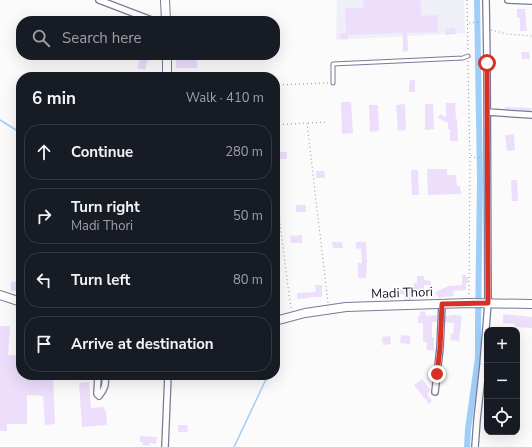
<!DOCTYPE html>
<html lang="en">
<head>
<meta charset="utf-8">
<style>
	body { margin:0; font-family:"Nunito Sans",sans-serif; background:#242831; color:#f1f3f6 }
	.controls { position:absolute; right:12px; bottom:12px; display:grid; overflow:hidden; border-radius:8px; box-shadow:0 4px 16px #0002 }
	.controls button { width:36px; height:36px; display:grid; place-items:center; padding:0; border:0; border-bottom:1px solid #363941; background:#171b24; color:#f1f3f6; font:20px sans-serif }
	.stop { position:absolute; width:12px; height:12px; margin:-9px; border:3px solid #d93025; border-radius:50%; background:#fff }
	.stop.end { background:#d93025; border-color:#fff; box-shadow:0 1px 4px #0008 }
	.list { margin:0; padding:0; list-style:none }
	h2 { display:flex; justify-content:space-between; align-items:center; height:52px; margin:0; padding:0 16px; font-size:17px }
	h2 small { font-size:13px; font-weight:400; color:#9ea1a6 }
	.list li { display:grid; grid-template-columns:26px 1fr auto; gap:12px; align-items:center; box-sizing:border-box; height:56px; margin:0 8px 8px; padding:0 8px; border:1px solid #363941; border-radius:16px }
	.list b { display:block; font-size:15px; white-space:nowrap }
	.list p { margin:0; font-size:13px; white-space:nowrap; color:#9ea1a6 }
	.list em { font-size:13px; font-style:normal; color:#9ea1a6 }
	.icon { flex:none; width:22px; height:22px; fill:none; stroke:currentColor; stroke-width:2; stroke-linecap:round; stroke-linejoin:round }
	.map { position:relative; flex:none; width:532px; height:447px; overflow:hidden }
	.search { position:absolute; background:#171b24; box-shadow:0 4px 16px #0002; left:16px; top:16px; width:264px; height:44px; display:flex; align-items:center; gap:10px; box-sizing:border-box; padding:0 14px; border-radius:16px; color:#9ea1a6; font-size:15px }
	.panel { position:absolute; background:#171b24; box-shadow:0 4px 16px #0002; left:16px; top:72px; width:264px; height:308px; border-radius:16px }
	.map>svg:first-child { display:block }
	.built { fill:#efeff7 }
	.lines { fill:none; stroke-linecap:round; stroke-linejoin:round }
	.stream { stroke:#9fcff9; stroke-width:1.5 }
	.canal { stroke:#9fcff9; stroke-width:6 }
	.building { fill:#eddefc }
	.lane-casing { stroke:#7b7996; stroke-width:5 }
	.street-casing { stroke:#7b7996; stroke-width:8 }
	.secondary-casing { stroke:#7b7996; stroke-width:10 }
	.path { stroke:#929196; stroke-width:1; stroke-dasharray:1 3; stroke-linecap:butt }
	.lane { stroke:#fff; stroke-width:3 }
	.street { stroke:#fff; stroke-width:5.5 }
	.secondary { stroke:#fff; stroke-width:8 }
	.route { stroke:#d93025; stroke-width:5 }
	.labels { text-anchor:middle; dominant-baseline:central; stroke-width:3; stroke-linejoin:round; paint-order:stroke }
	.street-label { font-size:13px; fill:#14131e; stroke:#fff }
</style>
</head>
<body>
<div class="map">
<svg width="532" height="447" viewBox="0 0 532 447">
	<rect width="100%" height="100%" fill="#fbfbfb"/>
	<!-- built -->
	<path class="built" d="M337 0H464L465 33 336 40Z"/>
	<g class="lines">
		<!-- stream -->
		<path class="stream" d="M0 120 21 133
			M234 447 268 375"/>
		<!-- canal -->
		<path class="canal" d="M467 447 468 429 478 358V323L480 180 477 0"/>
	</g>
	<!-- building -->
	<path class="building" d="M363 0H421V16L437 15 438 32 407 33 408 51 403 52V33L348 35V39H340V34L346 33 345 8H363Z
		M517 9H525L527 31H520V18H517Z
		M455 28 456 34 445 35V29Z
		M521 52H529L530 59H522Z
		M141 55H149L145 70 137 68Z
		M192 57H197V68H176V60L192 59Z
		M410 80H415V92H409V84H410Z
		M341 102H351L353 133 342 134Z
		M446 103H455L456 119H457L458 141H450V129H448V123L438 118 440 114 446 117Z
		M405 104 406 130 398 131 396 105Z
		M425 104H433L434 129 425 130Z
		M369 105H378L379 131 370 132Z
		M505 107 532 108 531 111 505 109Z
		M514 134 515 150 507 151 505 135Z
		M276 152H287V159H276Z
		M427 169H447V175H456L457 186H460L461 194 428 195Z
		M411 170H418L419 195H412Z
		M316 171H324L325 178H316Z
		M511 180H517L518 201H512Z
		M296 205H306V212H296Z
		M302 235V243H291L290 236Z
		M332 242H342L343 248H333Z
		M356 242H366L367 261 366 278H358V263H362L361 248 356 249Z
		M462 275H466V277H468V283H466V290L453 291 454 296 442 297 439 298 435 292 449 286 462 285Z
		M417 276H424V280L431 281V285H424V294L412 295 413 299 405 300 404 294 395 295V291L404 289 403 288 414 287V283H417Z
		M11 282H18V291H11Z
		M315 285H322V297H310V298L297 299V293L316 292Z
		M425 311 426 316 437 315V322H432V337H434V351L426 350 427 342H423V323H418V316H420V312Z
		M503 314 532 317V328L515 327V324L503 323Z
		M455 315 462 316 459 341 450 340 451 334H453L454 323 445 322 446 316Z
		M0 326H10L8 355H21V375H28V377H42V375H53L55 424 45 425 43 396 27 395V424H7V431H0Z
		M401 335 410 336V344L400 343Z
		M390 336 391 344 383 345 382 337Z
		M422 379 431 390 427 394 432 401 429 404 414 385Z
		M89 382 91 408 104 407 105 411H106L107 425 82 427 79 383Z
		M178 425H187L188 432H178Z
		M140 436 157 437 156 444 150 443 149 446 142 445 143 442H140Z"/>
	<g class="lines">
		<!-- lane casing -->
		<g class="lane-casing">
			<path id="lane" d="M333 83V64L463 58 468 56"/>
		</g>
		<!-- street casing -->
		<g class="street-casing">
			<path id="street" d="M99 0 154 21
				M508 0 532 1
				M487 112 532 115
				M98 375 97 394 99 396C105 389 106 384 105 375
				M435 392 440 348 442 304
				M165 447 168 375
				M475 447 477 420 483 365 488 303 487 63 486 0"/>
		</g>
		<!-- secondary casing -->
		<g class="secondary-casing">
			<path id="secondary" d="M165 0 166 21
				M167 55V77
				M0 295 21 302
				M275 321 305 313 346 307 469 303 532 304"/>
		</g>
		<!-- path -->
		<path class="path" d="M467 0 468 52
			M469 23 480 22
			M491 30 507 34 532 36
			M468 61 469 115 470 162 469 296
			M275 85 328 83
			M308 123 327 122
			M275 125 307 123 328 303
			M471 155 473 157 482 158
			M275 184 290 302 292 310"/>
		<!-- lane -->
		<use href="#lane" class="lane"/>
		<!-- street -->
		<use href="#street" class="street"/>
		<!-- secondary -->
		<use href="#secondary" class="secondary"/>
	</g>
	<g class="lines">
		<!-- route -->
		<path class="route" d="M437 374 440 348 442 304 488 303 487 63"/>
	</g>
	<g class="labels">
		<!-- street labels -->
		<g class="street-label">
			<text transform="translate(402 293) rotate(-2)">Madi Thori</text>
		</g>
	</g>
</svg>
<div class="controls">
<button>+</button>
<button>−</button>
<button><svg class="icon" aria-label="locate" viewBox="0 0 24 24"><circle cx="12" cy="12" r="6"/><path d="M12 2v4M12 18v4M2 12h4M18 12h4"/></svg></button>
</div>
<div class="stop" style="left:487px;top:63px"></div>
<div class="stop end" style="left:437px;top:374px"></div>
<div class="search"><svg class="icon" aria-label="search" viewBox="0 0 24 24"><circle cx="10" cy="10" r="6"/><path d="M15 15l6 6"/></svg>Search here</div>
<section class="panel">
<h2>6 min<small>Walk · 410 m</small></h2>
<ul class="list">
<li><svg class="icon" aria-label="ahead" viewBox="0 0 24 24"><path d="M12 20V5M6 11l6-6 6 6"/></svg><div><b>Continue</b></div><em>280 m</em></li>
<li><svg class="icon" aria-label="right" viewBox="0 0 24 24"><path d="M7 20v-9h11M14 6l5 5-5 5"/></svg><div><b>Turn right</b><p>Madi Thori</p></div><em>50 m</em></li>
<li><svg class="icon" aria-label="left" viewBox="0 0 24 24"><path d="M17 20v-9H6M10 6l-5 5 5 5"/></svg><div><b>Turn left</b></div><em>80 m</em></li>
<li><svg class="icon" aria-label="arrive" viewBox="0 0 24 24"><path d="M6 21V4h12l-3 4 3 4H6"/></svg><div><b>Arrive at destination</b></div></li>
</ul>
</section>
</div>
</body>
</html>
